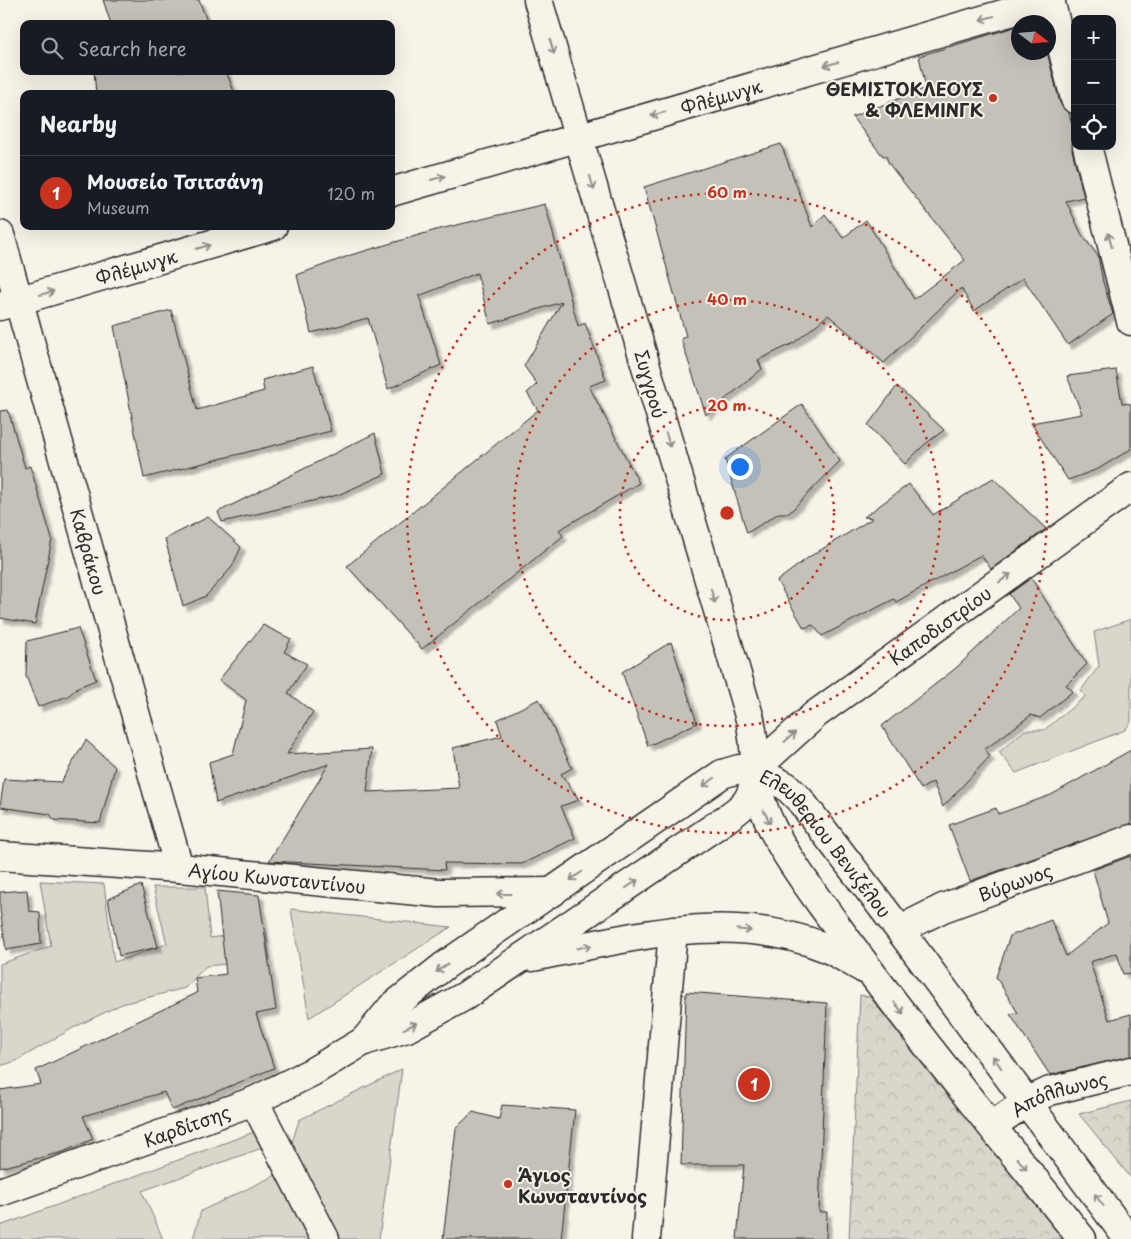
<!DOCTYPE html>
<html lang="en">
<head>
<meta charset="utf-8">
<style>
	body { margin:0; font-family:"Playpen Sans",sans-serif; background:#20242c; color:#f1f3f6 }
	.controls { position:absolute; right:15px; top:15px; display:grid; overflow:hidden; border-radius:10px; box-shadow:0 5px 20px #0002 }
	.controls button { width:45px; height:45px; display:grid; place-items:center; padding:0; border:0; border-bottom:1px solid #363941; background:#171b24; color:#f1f3f6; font:25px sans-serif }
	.compass { position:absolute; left:1011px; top:15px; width:45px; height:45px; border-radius:50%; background:#171b24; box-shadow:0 5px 20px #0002; rotate:106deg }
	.you { position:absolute; left:739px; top:466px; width:18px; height:18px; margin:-12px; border:4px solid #fff; border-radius:50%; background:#1a73e8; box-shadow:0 0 0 8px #1a73e833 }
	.badge { display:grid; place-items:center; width:32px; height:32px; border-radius:50%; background:#c8321e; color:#fff; font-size:16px; font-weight:700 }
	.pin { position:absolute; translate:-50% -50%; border:2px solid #fff; box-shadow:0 1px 5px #0006 }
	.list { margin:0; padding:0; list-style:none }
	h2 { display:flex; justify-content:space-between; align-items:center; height:65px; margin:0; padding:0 20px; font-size:21px }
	h2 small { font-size:16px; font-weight:400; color:#9ea1a6 }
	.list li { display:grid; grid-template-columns:32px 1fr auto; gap:15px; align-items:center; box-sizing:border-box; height:75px; padding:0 20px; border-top:1px solid #363941 }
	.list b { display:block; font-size:19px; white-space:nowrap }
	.list p { margin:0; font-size:16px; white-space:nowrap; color:#9ea1a6 }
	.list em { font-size:16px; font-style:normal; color:#9ea1a6 }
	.icon { flex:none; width:28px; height:28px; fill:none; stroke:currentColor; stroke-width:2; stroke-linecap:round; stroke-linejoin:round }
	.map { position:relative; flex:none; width:1131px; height:1239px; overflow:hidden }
	.search { position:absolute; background:#171b24; box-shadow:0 5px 20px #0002; left:20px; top:20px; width:375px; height:55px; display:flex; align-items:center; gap:12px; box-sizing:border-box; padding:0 18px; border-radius:10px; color:#9ea1a6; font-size:19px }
	.panel { position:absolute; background:#171b24; box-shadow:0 5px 20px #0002; left:20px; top:90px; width:375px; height:140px; border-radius:10px }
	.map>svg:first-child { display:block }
	.green { fill:#dad6cc; stroke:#82807c }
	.park { fill:url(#park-crowns); stroke:#82807c }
	.building { fill:#c4c1b9; stroke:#2b2b2b; filter:url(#shadow) }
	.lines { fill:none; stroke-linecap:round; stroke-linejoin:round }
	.minor-casing { stroke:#2b2b2b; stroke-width:31 }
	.major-casing { stroke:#2b2b2b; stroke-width:31 }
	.minor { stroke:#f7f3e8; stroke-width:28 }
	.major { stroke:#f7f3e8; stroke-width:28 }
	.oneway { stroke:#918f8a }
	.ring { fill:none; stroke:#c8321e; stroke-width:2.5; stroke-dasharray:2.5 5 }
	.poi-dot { fill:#c8321e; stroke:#f7f3e8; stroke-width:2 }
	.labels { text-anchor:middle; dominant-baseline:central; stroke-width:4; stroke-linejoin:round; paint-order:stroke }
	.poi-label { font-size:18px; font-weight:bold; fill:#2b2b2b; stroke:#f7f3e8; text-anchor:end }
	.street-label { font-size:18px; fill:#2b2b2b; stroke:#f7f3e8 }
	.centre { fill:#c8321e; stroke:#f7f3e8; stroke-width:2.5 }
	.ring-label { font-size:15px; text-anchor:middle; font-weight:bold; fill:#c8321e; stroke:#f7f3e8; stroke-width:4; stroke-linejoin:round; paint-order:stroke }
</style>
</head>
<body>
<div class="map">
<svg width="1131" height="1239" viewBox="0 0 1131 1239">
	<defs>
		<pattern id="park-crowns" width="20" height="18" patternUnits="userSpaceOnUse" patternTransform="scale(1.25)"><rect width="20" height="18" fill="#dad6cc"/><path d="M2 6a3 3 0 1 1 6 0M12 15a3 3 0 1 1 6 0" fill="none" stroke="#bbb8af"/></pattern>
		<filter id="shadow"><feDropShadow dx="4.5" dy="4.5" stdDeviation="1" flood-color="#0004"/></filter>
	</defs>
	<rect width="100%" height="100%" fill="#f7f3e8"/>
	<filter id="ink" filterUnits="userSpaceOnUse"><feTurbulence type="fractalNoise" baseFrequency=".02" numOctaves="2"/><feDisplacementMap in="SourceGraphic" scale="10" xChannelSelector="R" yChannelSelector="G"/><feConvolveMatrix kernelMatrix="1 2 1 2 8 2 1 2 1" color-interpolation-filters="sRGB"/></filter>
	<g filter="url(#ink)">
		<!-- green -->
		<path class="green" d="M1131 619V722L1125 730 1016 773 999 752 1025 730H1044L1085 697 1081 690 1099 666 1094 632Z
			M40 881 104 884 114 962 167 944 153 887H205L210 938 266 930 270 960 206 966 185 988 122 1004 73 1028 16 1061 0 1066V964L51 946Z
			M291 909 451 927 309 1018Z
			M402 1069 379 1239H335L291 1146 299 1120Z
			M254 1132 262 1148 142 1191 163 1239H0V1226Z
			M278 1174 312 1239H193L201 1211Z"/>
		<!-- park -->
		<path class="park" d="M860 995 870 997 929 1073 1065 1239H849Z
			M1131 1101V1178L1079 1114Z"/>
		<!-- building -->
		<path class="building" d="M103 0H199L208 24H111Z
			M1018 26V52H1047L1060 103 1069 113 1075 135 1072 150 1084 197 1066 201 1082 235 1098 256 1103 282 1113 314 1068 345 1023 278 974 311 961 288 884 363 828 315 794 343 758 360 762 369 706 415 681 339 686 336 644 187 781 144 812 227 825 214 843 238 866 220 914 299 965 260 889 164 886 156 882 155 852 117 926 88 919 56Z
			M94 71H226L235 94H96Z
			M545 204 578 326 585 323 606 380 589 386 639 483 559 530 563 536 422 649 347 566 538 410 527 393 537 384 524 366 562 302 490 324 477 273 419 296 441 365 388 389 368 318 311 333 297 275 351 255 436 230Z
			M171 310 197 410 264 391 262 380 313 366 331 431 144 478 114 326Z
			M1116 370 1122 403 1131 404V449L1098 469 1068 480 1031 423 1082 414 1067 376Z
			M897 386 944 430 924 445 905 464 868 425Z
			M802 404 840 461 789 513H779L747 533 725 459Z
			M8 410 25 468 30 466 52 539 35 624 0 618V411Z
			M375 433 385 474 338 495 222 522 218 512Z
			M993 478 1046 529 991 569 981 555 896 602 894 599 822 636 813 625 804 628 777 581 809 557 873 518 864 517 909 484 933 515Z
			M208 517 241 547 232 567 206 596 183 606 165 539Z
			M1031 578 1087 664 1066 685 1073 691 1040 718 1031 715 984 750 990 756 943 807 933 782 921 789 882 726 956 668 1019 608 1009 594Z
			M263 625 291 639 284 652 307 664 288 693 313 712 287 754 372 749 367 792 459 788 453 748 502 736 497 720 539 699 572 768 561 774 579 800 561 806 575 838 522 864 444 863 445 870 269 861 329 764 216 803 209 762 233 754 246 700 219 680Z
			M78 628 96 680 78 687 68 696 38 707 26 676 27 641Z
			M671 642 697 723 648 746 622 672Z
			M86 740 115 767 100 823 54 820 50 814 0 807 4 779 61 782Z
			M1131 750V824L970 881 949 825 996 808 998 814 1051 795Z
			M1131 856V973L1123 974 1117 953 1090 962 1109 1020 1131 1014V1056L1050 1075 1010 1014 1018 1013 996 977 1010 936 1051 920 1066 956 1108 923 1093 870Z
			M141 885 158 947 119 956 108 899Z
			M27 890 29 911 40 912 41 944 6 950 0 910V892Z
			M217 891 259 895 276 1010 256 1014 274 1068 172 1110 164 1092 83 1116 93 1139 63 1152 0 1168V1090L41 1084 36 1070 197 993 195 978 226 974Z
			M686 992 827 1003 819 1212H827L826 1239H737L744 1165H681Z
			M502 1105 575 1110 561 1239H443L456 1128 473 1112 499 1119Z"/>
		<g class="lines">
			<!-- minor casing -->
			<g class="minor-casing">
				<g id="minor">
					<path d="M1050 0 1075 99"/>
					<path d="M1087 146 1131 321"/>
					<path id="s1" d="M391 192 1051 0"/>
					<path id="s2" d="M0 235 179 868"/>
					<path id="s3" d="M0 306 273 226"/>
					<path id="s4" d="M0 856 179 868 439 893 553 892"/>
					<path id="s5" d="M902 933 915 922 943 908 1131 839"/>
					<path d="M254 1101 325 1239"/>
					<path id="s6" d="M992 1126 1026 1102 1050 1091 1131 1071"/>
					<path d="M646 1239 673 931"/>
				</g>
			</g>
			<!-- major casing -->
			<g class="major-casing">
				<g id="major">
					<path id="s7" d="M754 770 816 714 1131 487"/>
					<path d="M755 774C762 830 807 884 839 929 916 1035 1000 1136 1082 1239"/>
					<path d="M532 957C629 938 728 909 824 947 838 953 851 962 864 969"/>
					<path id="s8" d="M364 1041 392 1007 444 966 722 774 739 769 754 770 786 786 800 800 902 933 1128 1239"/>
					<path id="s9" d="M0 1192 254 1101 312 1072 364 1041 407 1028 465 996 723 821C731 815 741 809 747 801 760 782 754 740 750 719L538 0"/>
				</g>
			</g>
			<!-- minor -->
			<use href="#minor" class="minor"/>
			<!-- major -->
			<use href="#major" class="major"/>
		</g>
		<!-- one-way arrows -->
		<defs><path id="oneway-shaft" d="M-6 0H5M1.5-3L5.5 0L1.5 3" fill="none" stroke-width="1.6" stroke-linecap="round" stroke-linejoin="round" transform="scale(1.25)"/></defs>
		<g class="oneway">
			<use href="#oneway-shaft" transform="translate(987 18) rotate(164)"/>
			<use href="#oneway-shaft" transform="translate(552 47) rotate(74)"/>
			<use href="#oneway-shaft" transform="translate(831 64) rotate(164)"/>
			<use href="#oneway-shaft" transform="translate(658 114) rotate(164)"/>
			<use href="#oneway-shaft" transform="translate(438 178) rotate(-16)"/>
			<use href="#oneway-shaft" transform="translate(592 183) rotate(74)"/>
			<use href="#oneway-shaft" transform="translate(1110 240) rotate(-104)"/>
			<use href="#oneway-shaft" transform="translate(203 247) rotate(-16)"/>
			<use href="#oneway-shaft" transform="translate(47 293) rotate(-16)"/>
			<use href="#oneway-shaft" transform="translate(668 440) rotate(74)"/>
			<use href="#oneway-shaft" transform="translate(1005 578) rotate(-36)"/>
			<use href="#oneway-shaft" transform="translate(713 596) rotate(74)"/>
			<use href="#oneway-shaft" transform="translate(790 737) rotate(-42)"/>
			<use href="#oneway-shaft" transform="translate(709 782) rotate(145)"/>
			<use href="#oneway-shaft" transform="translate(767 817) rotate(63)"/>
			<use href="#oneway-shaft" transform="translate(576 876) rotate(145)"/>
			<use href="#oneway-shaft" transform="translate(632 884) rotate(-35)"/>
			<use href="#oneway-shaft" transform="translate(504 894) rotate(180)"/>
			<use href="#oneway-shaft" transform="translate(744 930) rotate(6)"/>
			<use href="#oneway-shaft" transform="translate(584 947) rotate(-11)"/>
			<use href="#oneway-shaft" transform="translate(442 968) rotate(144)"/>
			<use href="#oneway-shaft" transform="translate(899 1008) rotate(52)"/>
			<use href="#oneway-shaft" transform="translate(410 1026) rotate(-26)"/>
			<use href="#oneway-shaft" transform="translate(997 1062) rotate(-126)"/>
			<use href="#oneway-shaft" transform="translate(1022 1164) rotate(52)"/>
			<use href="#oneway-shaft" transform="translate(1099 1200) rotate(-127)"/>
		</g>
	</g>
	<!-- distance rings -->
	<g class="ring">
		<circle cx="727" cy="513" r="107"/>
		<circle cx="727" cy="513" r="213"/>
		<circle cx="727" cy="513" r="320"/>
	</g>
	<!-- markers -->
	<g class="poi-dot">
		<circle cx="993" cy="98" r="5"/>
		<circle cx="508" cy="1184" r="5"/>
	</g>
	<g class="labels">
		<!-- poi labels -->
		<g class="poi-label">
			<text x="983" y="88">ΘΕΜΙΣΤΟΚΛΕΟΥΣ<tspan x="983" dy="21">&amp; ΦΛΕΜΙΝΓΚ</tspan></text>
			<text x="518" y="1174" text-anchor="start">Άγιος<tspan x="518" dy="21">Κωνσταντίνος</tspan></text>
		</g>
		<!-- street labels -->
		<g class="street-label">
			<text stroke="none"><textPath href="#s1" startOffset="344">Φλέμινγκ</textPath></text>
			<text stroke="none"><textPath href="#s3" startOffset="142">Φλέμινγκ</textPath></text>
			<text transform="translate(651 384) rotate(74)">Συγγρού</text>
			<text stroke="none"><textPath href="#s2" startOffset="329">Καβράκου</textPath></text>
			<text stroke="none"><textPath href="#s7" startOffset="236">Καποδιστρίου</textPath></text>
			<text stroke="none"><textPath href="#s8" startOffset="585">Ελευθερίου Βενιζέλου</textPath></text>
			<text stroke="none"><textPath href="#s4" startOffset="278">Αγίου Κωνσταντίνου</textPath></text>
			<text stroke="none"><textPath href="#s5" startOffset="125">Βύρωνος</textPath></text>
			<text stroke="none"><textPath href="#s6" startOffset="76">Απόλλωνος</textPath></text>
			<text stroke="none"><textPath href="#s9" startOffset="198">Καρδίτσης</textPath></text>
		</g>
	</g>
	<circle cx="727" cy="513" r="8" class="centre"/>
	<g class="ring-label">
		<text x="727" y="198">60 m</text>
		<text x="727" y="305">40 m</text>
		<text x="727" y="411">20 m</text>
	</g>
</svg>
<div class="controls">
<button>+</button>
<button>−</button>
<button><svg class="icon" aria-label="locate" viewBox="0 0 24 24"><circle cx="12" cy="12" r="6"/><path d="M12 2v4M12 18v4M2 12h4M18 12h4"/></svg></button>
</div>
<svg class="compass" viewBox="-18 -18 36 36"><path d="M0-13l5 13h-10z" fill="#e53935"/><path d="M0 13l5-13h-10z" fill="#9ea1a6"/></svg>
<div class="you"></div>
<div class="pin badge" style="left:754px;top:1084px">1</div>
<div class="search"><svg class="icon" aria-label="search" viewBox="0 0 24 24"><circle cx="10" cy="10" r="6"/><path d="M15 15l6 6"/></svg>Search here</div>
<section class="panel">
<h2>Nearby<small></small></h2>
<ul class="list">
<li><span class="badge">1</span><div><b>Μουσείο Τσιτσάνη</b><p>Museum</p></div><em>120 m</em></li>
</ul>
</section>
</div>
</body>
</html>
